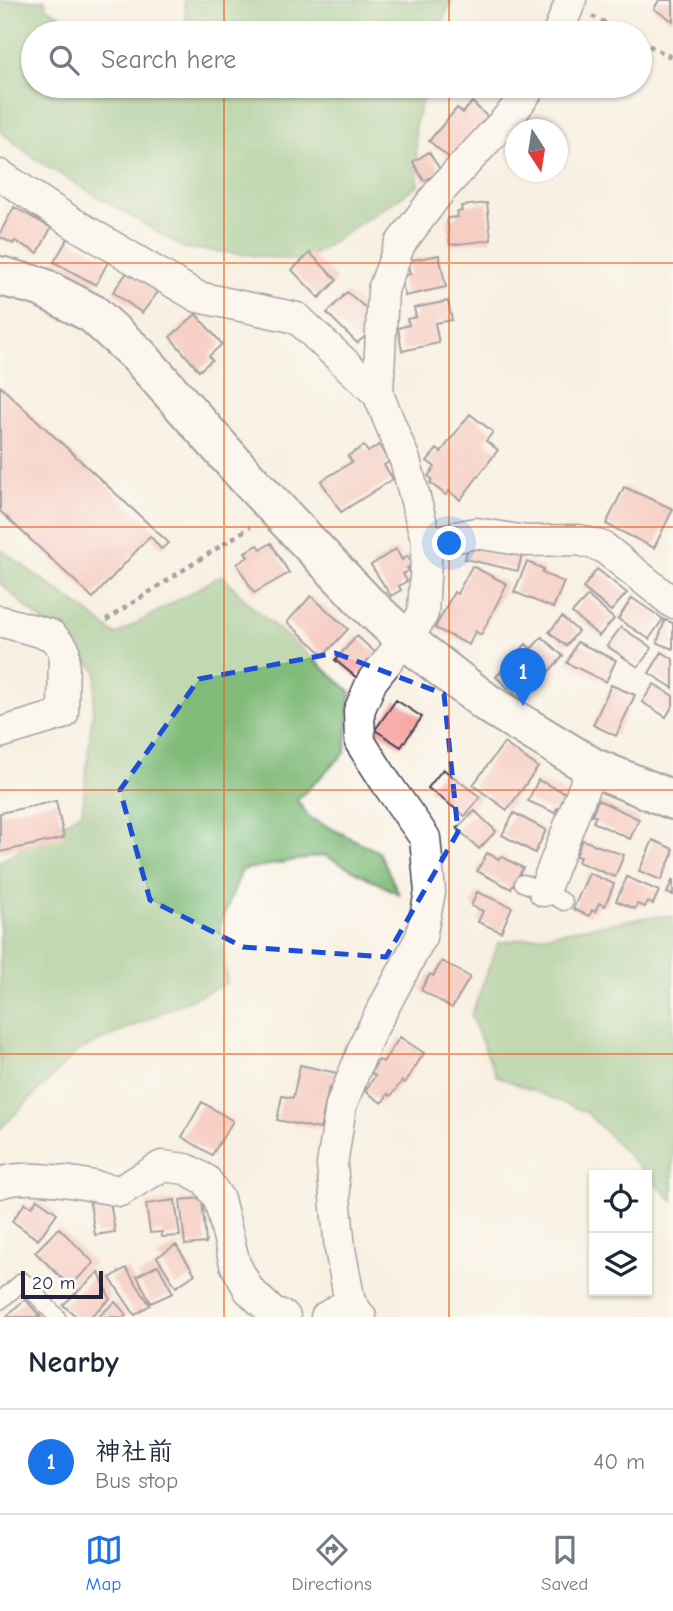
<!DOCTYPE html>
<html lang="en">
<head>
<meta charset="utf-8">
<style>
	body { margin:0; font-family:"Comic Neue","Klee One",sans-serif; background:#f2f2f3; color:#1f2937 }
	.controls { position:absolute; right:21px; bottom:21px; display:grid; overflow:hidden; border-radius:0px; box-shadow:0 2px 5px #0004 }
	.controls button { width:63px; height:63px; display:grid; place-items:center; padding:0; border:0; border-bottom:2px solid #e0e1e3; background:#fff; color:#1f2937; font:35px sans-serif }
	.compass { position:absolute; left:505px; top:119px; width:63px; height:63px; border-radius:50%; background:#fff; box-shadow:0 2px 5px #0004; rotate:168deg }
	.scale { position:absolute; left:21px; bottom:18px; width:82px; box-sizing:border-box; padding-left:7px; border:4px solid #22223b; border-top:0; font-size:19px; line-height:24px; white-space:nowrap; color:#22223b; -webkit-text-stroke:5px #fff; paint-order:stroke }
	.you { position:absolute; left:450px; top:544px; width:24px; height:24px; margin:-18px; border:5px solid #fff; border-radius:50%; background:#1a73e8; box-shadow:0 0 0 10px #1a73e833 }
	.badge { display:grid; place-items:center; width:46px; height:46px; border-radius:50%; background:#1a73e8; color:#fff; font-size:23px; font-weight:700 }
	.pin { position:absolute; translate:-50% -58px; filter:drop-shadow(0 2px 4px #0008) }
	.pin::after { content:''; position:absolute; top:37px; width:24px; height:21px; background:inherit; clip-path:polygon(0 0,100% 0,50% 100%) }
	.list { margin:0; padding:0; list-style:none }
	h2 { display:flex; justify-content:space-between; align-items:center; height:91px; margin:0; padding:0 28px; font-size:30px }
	h2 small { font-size:23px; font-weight:400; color:#747a83 }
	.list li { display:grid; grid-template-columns:46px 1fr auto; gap:21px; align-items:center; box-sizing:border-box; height:105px; padding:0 28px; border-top:2px solid #e0e1e3 }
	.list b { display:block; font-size:26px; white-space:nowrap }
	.list p { margin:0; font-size:23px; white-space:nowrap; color:#747a83 }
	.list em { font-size:23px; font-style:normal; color:#747a83 }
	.icon { flex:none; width:38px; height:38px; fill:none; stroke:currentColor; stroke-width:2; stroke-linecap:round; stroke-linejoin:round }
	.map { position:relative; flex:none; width:673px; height:1317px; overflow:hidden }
	.search { position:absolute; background:#fff; box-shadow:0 2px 5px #0004; left:21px; right:21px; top:21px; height:77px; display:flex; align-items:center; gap:18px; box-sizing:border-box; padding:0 24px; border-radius:38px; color:#747a83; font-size:26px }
	.sheet { height:196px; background:#fff }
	nav { display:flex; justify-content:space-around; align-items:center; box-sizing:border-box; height:98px; border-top:2px solid #e0e1e3; background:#fff; font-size:19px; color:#747a83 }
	nav a { display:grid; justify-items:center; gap:4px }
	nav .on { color:#1a73e8 }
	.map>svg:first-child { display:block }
	.forest { fill:#81bb79; stroke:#526e5a; stroke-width:2 }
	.building { fill:#f5a5a1 }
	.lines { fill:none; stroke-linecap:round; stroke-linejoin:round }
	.lane-casing { stroke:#424154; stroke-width:19 }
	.street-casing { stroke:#424154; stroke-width:33 }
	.secondary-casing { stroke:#424154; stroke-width:42 }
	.path { stroke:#424154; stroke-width:4.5; stroke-dasharray:5 5; stroke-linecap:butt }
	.lane { stroke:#fff; stroke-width:16 }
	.street { stroke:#fff; stroke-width:30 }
	.secondary { stroke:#fff; stroke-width:38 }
	.marked { fill:none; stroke:#1d4ed8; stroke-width:5; stroke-dasharray:14 9; stroke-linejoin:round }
	.grid { fill:none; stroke:#e8590c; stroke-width:2; stroke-opacity:0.55 }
</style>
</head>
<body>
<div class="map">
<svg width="673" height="1317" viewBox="0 0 673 1317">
	<rect width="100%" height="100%" fill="#fff"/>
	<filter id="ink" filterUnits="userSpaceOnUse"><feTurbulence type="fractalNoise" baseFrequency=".0143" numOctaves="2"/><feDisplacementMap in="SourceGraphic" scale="14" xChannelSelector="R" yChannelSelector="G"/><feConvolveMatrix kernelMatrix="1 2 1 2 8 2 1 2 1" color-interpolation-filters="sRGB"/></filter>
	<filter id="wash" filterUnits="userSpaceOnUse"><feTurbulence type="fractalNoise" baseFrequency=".00686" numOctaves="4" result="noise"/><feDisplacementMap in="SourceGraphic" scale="28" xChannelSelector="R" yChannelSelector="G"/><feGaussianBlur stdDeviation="1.57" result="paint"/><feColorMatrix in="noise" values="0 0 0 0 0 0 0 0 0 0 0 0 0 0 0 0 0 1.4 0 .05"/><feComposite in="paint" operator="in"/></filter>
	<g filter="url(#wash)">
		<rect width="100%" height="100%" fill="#f8f0e2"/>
		<!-- forest -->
		<path class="forest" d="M0 0H45L47 8 92 33H33V86H426L415 126 418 185 304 261 184 248 38 161 0 131Z
			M184 0H452L444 18 440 33H187Z
			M0 549 89 613 116 635 222 575 249 604 351 692 345 753 297 800 310 818 379 852 399 894 324 855 242 870 220 925 227 983 78 1051 0 1129V861L82 812 97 671 0 583Z
			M673 916V1201L586 1112 496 1076 471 1016 498 943 648 917Z"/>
		<g id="blocks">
			<!-- building -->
			<path class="building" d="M659 0H673V21L654 9Z
				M472 102 490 119 453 161 429 141 457 108 463 113Z
				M429 152 441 171 424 181 413 162Z
				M487 203 491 240 450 245 447 218 458 217 457 212 462 211 461 206Z
				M14 207 51 228 38 253 15 241 13 244 0 237V233Z
				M68 238 109 260 96 285 54 262Z
				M310 253 337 280 319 298 292 270Z
				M439 255 446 287 405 296 401 276 410 274 407 261Z
				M131 267 161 288 142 313 113 292Z
				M347 292 367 309V335L357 343 327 313Z
				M448 301 452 320 435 323 439 343 402 351 398 328 409 325 407 319 416 317 414 308Z
				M196 314 222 344 209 356 212 360 199 371 170 337Z
				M0 386 169 543 161 549 150 536 93 598 0 511Z
				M470 414 493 432 486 441 498 450 460 500 449 491 446 495 430 483 432 479 428 476 435 467 427 461 437 449 441 452Z
				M379 445 389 462 384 465 393 479 341 512 321 481 352 462 348 456 364 446 368 452Z
				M624 487 673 509 654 548 606 524Z
				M469 542 522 554 518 571 465 559Z
				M271 543 289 573 254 593 237 564 248 557 245 552 258 545 261 549Z
				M396 549 402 560 407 556 413 564 407 568 409 570 403 574 407 581 399 586 401 590 391 596 371 565Z
				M527 562 544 569 542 573 564 582 553 608 514 592Z
				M472 566 507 584 481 635 475 631 469 645 435 628 454 592 457 594Z
				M597 569 627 593 611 611 583 588Z
				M311 596 348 629 324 655 287 622Z
				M588 596 614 619 599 636 572 613Z
				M632 598 663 619 649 639 618 619Z
				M562 617 578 631 566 646 549 632Z
				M665 620 673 623V649L657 643Z
				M621 627 652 648 638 667 607 646Z
				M357 636 377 654 357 678 335 660Z
				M542 637 563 656 522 701 496 677 526 644 531 649Z
				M577 642 616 660 606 682 567 663Z
				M662 652 673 659V688L649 673Z
				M654 684 673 696V705L666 717 642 702Z
				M611 685 635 695 616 736 593 725Z
				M396 700 422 717 401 747 375 730Z
				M504 743 538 767 507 810 473 785Z
				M443 769 480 797 465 816 428 788Z
				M538 780 568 794 561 809 557 808 555 813 528 801Z
				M598 800 639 819 630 839 593 822 596 816 592 815Z
				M56 801 64 838 0 852V813Z
				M475 811 496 831 479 849 457 828Z
				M514 813 546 830 535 853 502 835Z
				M582 840 624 855 615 877 578 862 580 857 576 856Z
				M653 840 673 849V853L661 880 639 871Z
				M487 853 499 859 501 856 523 868 511 889 477 871Z
				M589 873 614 884 605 906 599 903 595 912 592 910 589 916 573 909Z
				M627 877 659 891 653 904 647 902 645 907 637 904 635 909 616 901Z
				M673 879V895L667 893Z
				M477 892 512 907 501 932 478 922 483 911 471 906Z
				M442 961 470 977 452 1008 421 990 430 974 433 976Z
				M400 1037 424 1053 405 1083 402 1081 391 1096 388 1094 382 1103 365 1091 375 1076 371 1072 379 1060 383 1062Z
				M300 1065 337 1073 333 1088 329 1087 320 1129 277 1120 282 1096 293 1098Z
				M202 1102 233 1121 212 1155 182 1137Z
				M89 1197 110 1201 115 1232 95 1235Z
				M202 1198 206 1243 185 1245 180 1200Z
				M37 1199 57 1213 38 1240 12 1221 25 1203 32 1207Z
				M175 1200 180 1236 162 1237V1232L150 1233 146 1204Z
				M59 1228 94 1263 70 1286 35 1252Z
				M176 1245 195 1274 176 1287 157 1257Z
				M158 1265 173 1293 151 1303 137 1276Z
				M126 1268 150 1305 135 1315 110 1278Z
				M99 1272 110 1299 90 1317H77L63 1305Z
				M25 1299 41 1317H6Z
				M115 1302 127 1315 124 1317H98Z"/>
		</g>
	</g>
	<g filter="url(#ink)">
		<use href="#blocks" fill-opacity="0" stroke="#424154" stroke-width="2"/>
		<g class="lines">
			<!-- lane casing -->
			<g class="lane-casing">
				<path id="lane" d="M523 883 544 891 564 902
					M0 1301 23 1281 57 1317"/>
			</g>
			<!-- street casing -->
			<g class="street-casing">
				<path id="street" d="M558 33 571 0
					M0 175 73 223 198 297 297 318 378 394
					M427 543 476 533 526 541 579 540 603 547 673 603
					M0 621 51 635 64 649 63 714 0 733
					M544 891 592 767
					M0 1183C28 1172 90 1185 120 1191L162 1166 186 1169 206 1180 219 1199 235 1264 249 1290 273 1313 285 1317
					M326 1317 350 1302
					M361 1317 350 1302 340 1249 332 1165 341 1106 368 1037 421 937 430 892 425 838 387 784 360 742 359 711 372 681 394 653 407 641 423 613 427 543 405 460 378 394 383 290 400 244 440 191 512 113 531 86"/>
			</g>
			<!-- secondary casing -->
			<g class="secondary-casing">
				<path id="secondary" d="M0 276 41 287 93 314 138 355 250 481 368 605 407 641 487 703 592 767 673 800"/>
			</g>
			<!-- path -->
			<path class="path" d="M592 16 626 33
				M640 41 673 58
				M106 620 250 527"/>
			<!-- lane -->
			<use href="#lane" class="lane"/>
			<!-- street -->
			<use href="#street" class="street"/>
			<!-- secondary -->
			<use href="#secondary" class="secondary"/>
		</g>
	</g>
	<!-- marked area -->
	<path d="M0 0H673V1317H0ZM335 653 444 694 458 832 386 957 243 947 150 900 120 790 199 679Z" fill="#f8f0e2" fill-opacity=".55" fill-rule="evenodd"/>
	<path class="marked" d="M335 653 444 694 458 832 386 957 243 947 150 900 120 790 199 679Z"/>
	<!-- grid -->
	<path class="grid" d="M224 0V33M449 0V33M224 86V1317M449 86V1317M0 263H673M0 527H673M0 790H673M0 1054H673"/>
</svg>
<div class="controls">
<button><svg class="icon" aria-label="locate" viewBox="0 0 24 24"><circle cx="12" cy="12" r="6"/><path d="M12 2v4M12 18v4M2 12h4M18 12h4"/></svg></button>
<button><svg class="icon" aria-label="layers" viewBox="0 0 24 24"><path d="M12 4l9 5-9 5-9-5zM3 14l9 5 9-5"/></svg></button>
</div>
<svg class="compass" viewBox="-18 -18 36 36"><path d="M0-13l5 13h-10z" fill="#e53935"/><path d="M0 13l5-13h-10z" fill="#747a83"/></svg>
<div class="scale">20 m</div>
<div class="you"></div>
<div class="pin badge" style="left:523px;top:706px">1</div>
<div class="search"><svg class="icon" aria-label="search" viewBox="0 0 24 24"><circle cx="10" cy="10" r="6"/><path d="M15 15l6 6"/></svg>Search here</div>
</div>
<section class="sheet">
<h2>Nearby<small></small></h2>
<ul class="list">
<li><span class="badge">1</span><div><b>神社前</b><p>Bus stop</p></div><em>40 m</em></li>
</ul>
</section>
<nav>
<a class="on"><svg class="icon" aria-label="map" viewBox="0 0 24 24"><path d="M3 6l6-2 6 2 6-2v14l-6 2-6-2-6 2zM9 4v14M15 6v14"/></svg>Map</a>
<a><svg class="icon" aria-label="directions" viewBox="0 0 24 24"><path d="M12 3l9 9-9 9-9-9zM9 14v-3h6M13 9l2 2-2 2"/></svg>Directions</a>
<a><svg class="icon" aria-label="saved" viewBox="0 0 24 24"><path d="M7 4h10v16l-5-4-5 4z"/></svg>Saved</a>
</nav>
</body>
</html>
